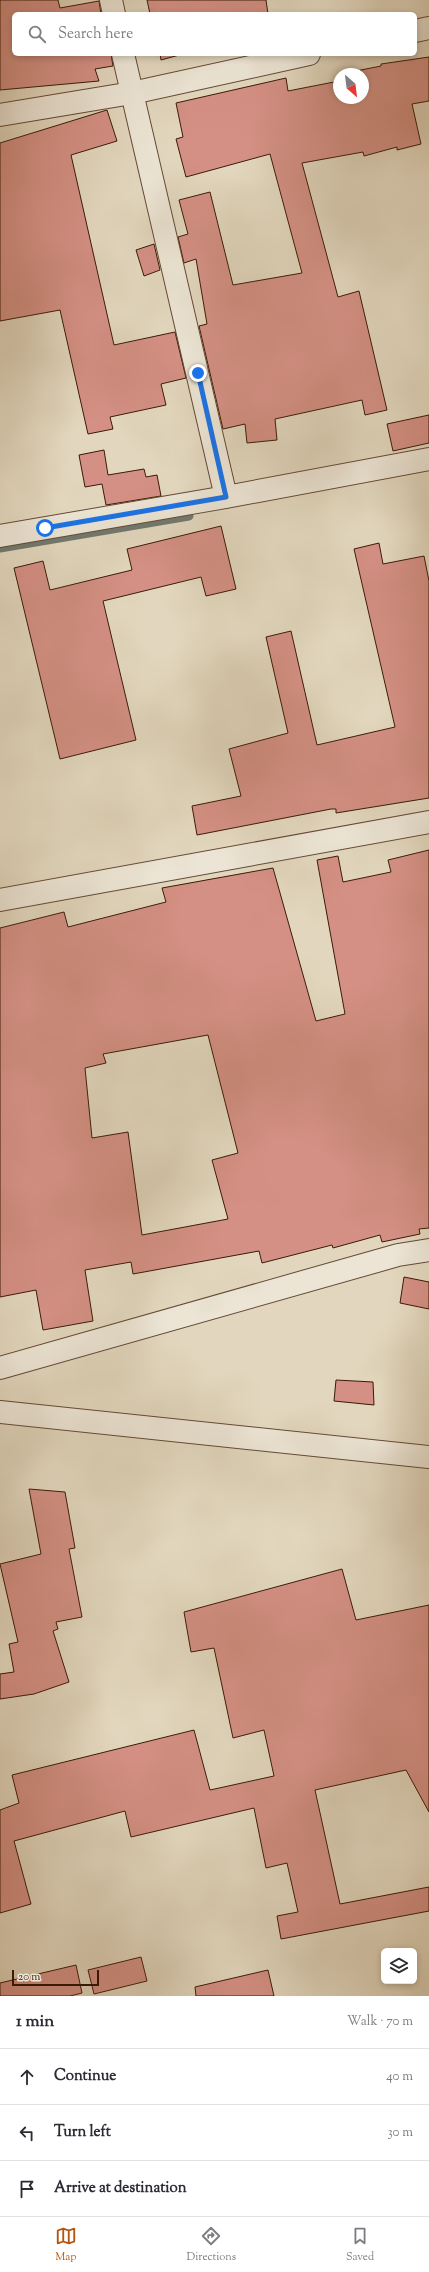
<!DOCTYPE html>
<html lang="en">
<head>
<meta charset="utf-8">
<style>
	body { margin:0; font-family:"Sorts Mill Goudy",serif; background:#f7f7f7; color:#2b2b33 }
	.controls { position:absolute; right:12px; bottom:12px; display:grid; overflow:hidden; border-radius:6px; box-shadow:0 2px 6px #0003 }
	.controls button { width:36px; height:36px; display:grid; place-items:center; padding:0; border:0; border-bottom:1px solid #e1e1e2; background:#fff; color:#2b2b33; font:20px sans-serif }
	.compass { position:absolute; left:333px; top:68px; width:36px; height:36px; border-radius:50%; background:#fff; box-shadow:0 2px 6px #0003; rotate:152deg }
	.scale { position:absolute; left:12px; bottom:10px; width:87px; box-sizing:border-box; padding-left:4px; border:2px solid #3b1a08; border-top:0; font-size:11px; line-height:14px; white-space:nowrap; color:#3b1a08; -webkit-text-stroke:3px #ece5d5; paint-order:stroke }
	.stop { position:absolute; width:12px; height:12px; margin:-9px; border:3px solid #1a73e8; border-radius:50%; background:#fff }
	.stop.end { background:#1a73e8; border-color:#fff; box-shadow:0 1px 4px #0008 }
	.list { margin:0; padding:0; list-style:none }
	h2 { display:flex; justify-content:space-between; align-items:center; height:52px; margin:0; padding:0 16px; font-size:17px }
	h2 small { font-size:13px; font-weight:400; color:#7c7c81 }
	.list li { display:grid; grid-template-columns:26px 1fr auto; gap:12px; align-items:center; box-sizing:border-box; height:56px; padding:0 16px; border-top:1px solid #e1e1e2 }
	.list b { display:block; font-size:15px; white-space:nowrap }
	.list em { font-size:13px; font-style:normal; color:#7c7c81 }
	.icon { flex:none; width:22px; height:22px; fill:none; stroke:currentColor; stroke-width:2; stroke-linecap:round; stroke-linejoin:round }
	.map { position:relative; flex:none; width:429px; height:1996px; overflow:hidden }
	.search { position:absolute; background:#fff; box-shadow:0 2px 6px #0003; left:12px; right:12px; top:12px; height:44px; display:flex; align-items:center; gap:10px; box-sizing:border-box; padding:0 14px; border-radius:6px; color:#7c7c81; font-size:15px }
	.sheet { height:220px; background:#fff }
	nav { display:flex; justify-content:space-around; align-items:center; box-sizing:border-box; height:56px; border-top:1px solid #e1e1e2; background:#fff; font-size:11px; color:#7c7c81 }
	nav a { display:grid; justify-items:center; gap:2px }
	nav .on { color:#b45309 }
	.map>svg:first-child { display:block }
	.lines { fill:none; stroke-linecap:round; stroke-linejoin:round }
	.stream { stroke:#71796f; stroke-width:9 }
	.building { fill:#d49084; stroke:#3b1a08; fill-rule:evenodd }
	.minor-casing { stroke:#654936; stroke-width:24 }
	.minor { stroke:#ece5d5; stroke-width:22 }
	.route { stroke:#1a73e8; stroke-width:5 }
</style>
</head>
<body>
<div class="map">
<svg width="429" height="1996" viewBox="0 0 429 1996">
	<rect width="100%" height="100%" fill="#e2d7be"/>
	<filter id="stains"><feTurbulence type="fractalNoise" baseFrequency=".005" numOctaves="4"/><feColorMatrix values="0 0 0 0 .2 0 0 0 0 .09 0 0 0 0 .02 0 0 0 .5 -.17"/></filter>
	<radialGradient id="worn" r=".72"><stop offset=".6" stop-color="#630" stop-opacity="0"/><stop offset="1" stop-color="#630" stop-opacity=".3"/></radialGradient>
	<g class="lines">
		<!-- stream -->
		<path class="stream" d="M0 548 189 516"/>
	</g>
	<!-- building -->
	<path class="building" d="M0 0H58L60 8 99 1 101 14H14V54H111L113 66 95 69 99 81 0 90Z
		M147 0H266L268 14H150Z
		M160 54H183L161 60Z
		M429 57V101L412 104 421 144 397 150V147L364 156 363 152 302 163 338 297 359 291 387 410 365 415 362 400 275 419 277 440 247 443 245 424 223 429 199 326 207 324 196 259 184 263 178 237 188 234 179 200 210 192 233 285 302 273 270 154 186 177 176 139 183 137 176 103 286 78 288 91 339 81V98H363V74L346 73 381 66V64Z
		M107 110 117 141 71 155 114 345 175 332 186 378 161 384 166 405 110 417 113 429 88 434 60 310 0 321V143Z
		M154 244 160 270 144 276 136 250Z
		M429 415V443L393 451 387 424Z
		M104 450 108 475 144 469 146 477 157 475 161 496 106 505 102 484 85 487 79 455Z
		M221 526 236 589 206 596 201 577 103 601 136 740 60 759 14 568 43 561 50 590 132 570 127 549Z
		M379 543 383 564 424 556 429 581V798L336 813V809H331L197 835 192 806 241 796 229 749 288 733 266 637 291 631 317 745 395 727 354 549Z
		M429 850V1228L419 1229 420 1234 382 1242 380 1235 333 1248 332 1245 262 1263 259 1251 133 1274 131 1262 85 1270 93 1321 43 1330 36 1290 0 1297V928L64 912 68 927 166 902 162 888 273 868 316 1021 345 1014 317 860 338 856 343 882 391 872 388 860ZM208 1035 238 1153 212 1160 228 1219 142 1235 128 1132 92 1138 85 1068 106 1063 103 1054Z
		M404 1277 429 1282V1309L400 1303Z
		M336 1380 373 1382 374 1405 334 1401Z
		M29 1489 65 1492 75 1548 69 1549 82 1617 56 1622 58 1629 53 1631 69 1682 34 1694 0 1699V1674L14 1672 9 1644 18 1642 0 1564 41 1554Z
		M342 1569 356 1620 429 1605V1812L406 1770 315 1790 340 1904 429 1887V1911L281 1939 277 1916 298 1912 287 1863 266 1868 254 1808 131 1837 125 1811 14 1841 31 1904 0 1913V1810L19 1803 12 1775 194 1730 210 1790 274 1776 264 1730 233 1738 214 1648 191 1652 184 1612Z
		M141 1957 147 1981 94 1994 88 1970Z
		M76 1965 82 1993 70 1996H0V1983Z
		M268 1970 274 1996H196L195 1987Z"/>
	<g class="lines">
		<!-- minor casing -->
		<g class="minor-casing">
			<path id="minor" d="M111 0 114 14
				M415 31 429 28
				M123 54 226 497
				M0 115 132 93 309 54
				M0 536 226 497 429 459
				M0 900 429 822
				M0 1368 398 1255 429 1250
				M0 1412 429 1457"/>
		</g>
		<!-- minor -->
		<use href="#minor" class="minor"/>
	</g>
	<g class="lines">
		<!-- route -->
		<path class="route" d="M45 528 226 497 198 373"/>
	</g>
	<rect width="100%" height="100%" filter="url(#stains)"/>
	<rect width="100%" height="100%" fill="url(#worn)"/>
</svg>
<div class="controls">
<button><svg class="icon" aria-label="layers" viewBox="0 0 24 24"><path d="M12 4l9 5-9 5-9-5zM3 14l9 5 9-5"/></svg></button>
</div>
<svg class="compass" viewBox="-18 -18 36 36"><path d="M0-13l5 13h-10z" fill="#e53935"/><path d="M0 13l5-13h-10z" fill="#7c7c81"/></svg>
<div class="scale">20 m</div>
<div class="stop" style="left:45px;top:528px"></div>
<div class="stop end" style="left:198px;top:373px"></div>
<div class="search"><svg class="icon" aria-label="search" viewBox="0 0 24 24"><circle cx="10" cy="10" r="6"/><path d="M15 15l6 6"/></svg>Search here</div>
</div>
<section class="sheet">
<h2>1 min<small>Walk · 70 m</small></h2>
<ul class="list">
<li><svg class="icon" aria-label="ahead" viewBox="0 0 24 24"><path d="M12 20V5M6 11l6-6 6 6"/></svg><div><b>Continue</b></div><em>40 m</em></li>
<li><svg class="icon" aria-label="left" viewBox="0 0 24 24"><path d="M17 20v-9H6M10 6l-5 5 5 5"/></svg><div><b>Turn left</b></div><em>30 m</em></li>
<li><svg class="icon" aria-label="arrive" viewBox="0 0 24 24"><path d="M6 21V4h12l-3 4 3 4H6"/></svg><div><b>Arrive at destination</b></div></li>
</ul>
</section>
<nav>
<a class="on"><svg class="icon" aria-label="map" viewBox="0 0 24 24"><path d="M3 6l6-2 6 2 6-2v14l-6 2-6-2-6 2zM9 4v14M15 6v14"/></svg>Map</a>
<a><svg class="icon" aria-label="directions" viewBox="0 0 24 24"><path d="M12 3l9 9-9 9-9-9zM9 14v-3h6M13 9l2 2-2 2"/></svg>Directions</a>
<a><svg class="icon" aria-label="saved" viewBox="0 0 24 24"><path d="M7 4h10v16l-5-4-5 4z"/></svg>Saved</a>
</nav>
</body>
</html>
